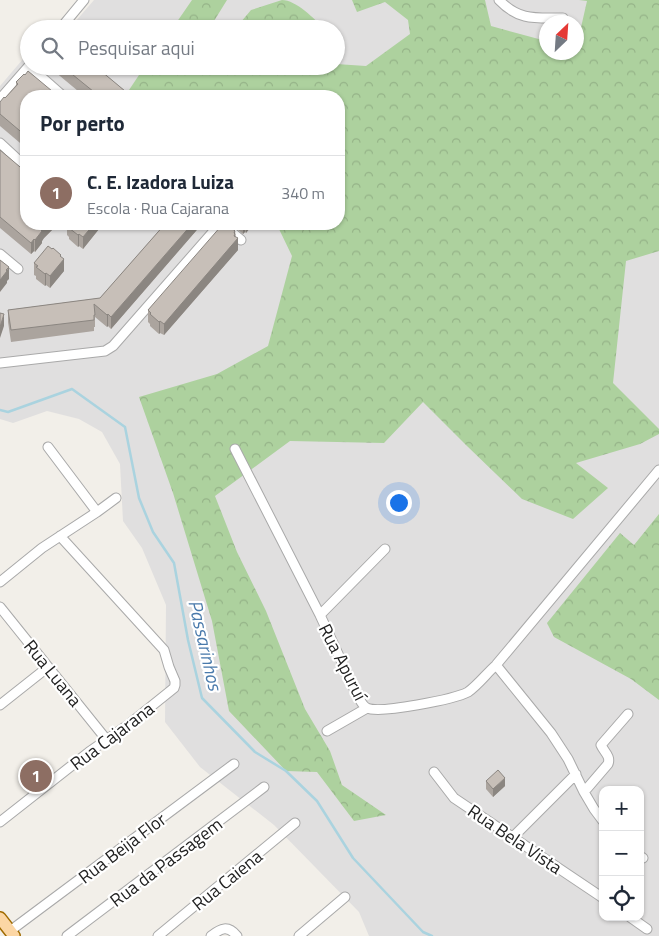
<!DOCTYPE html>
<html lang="pt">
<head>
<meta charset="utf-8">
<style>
	body { margin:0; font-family:"Titillium Web",sans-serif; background:#f6f6f7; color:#1f2937 }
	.controls { position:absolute; right:15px; bottom:15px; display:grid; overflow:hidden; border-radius:10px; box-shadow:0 1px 4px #0004 }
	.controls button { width:45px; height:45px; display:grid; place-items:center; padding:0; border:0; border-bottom:1px solid #e0e1e3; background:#fff; color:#1f2937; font:25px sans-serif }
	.compass { position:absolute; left:539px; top:15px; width:45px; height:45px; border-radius:50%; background:#fff; box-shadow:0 1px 4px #0004; rotate:25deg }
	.you { position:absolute; left:398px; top:502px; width:18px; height:18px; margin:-12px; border:4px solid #fff; border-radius:50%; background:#1a73e8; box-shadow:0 0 0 8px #1a73e833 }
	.badge { display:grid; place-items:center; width:32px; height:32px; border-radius:50%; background:#0b8043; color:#fff; font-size:16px; font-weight:700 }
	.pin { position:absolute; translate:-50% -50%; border:2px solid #fff; box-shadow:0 1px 5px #0006 }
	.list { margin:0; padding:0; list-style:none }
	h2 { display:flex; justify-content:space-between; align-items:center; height:65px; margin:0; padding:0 20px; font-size:21px }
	h2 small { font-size:16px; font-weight:400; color:#747a83 }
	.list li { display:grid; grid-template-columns:32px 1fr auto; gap:15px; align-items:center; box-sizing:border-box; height:75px; padding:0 20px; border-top:1px solid #e0e1e3 }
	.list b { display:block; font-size:19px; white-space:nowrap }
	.list p { margin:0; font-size:16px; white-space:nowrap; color:#747a83 }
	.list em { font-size:16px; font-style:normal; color:#747a83 }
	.icon { flex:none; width:28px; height:28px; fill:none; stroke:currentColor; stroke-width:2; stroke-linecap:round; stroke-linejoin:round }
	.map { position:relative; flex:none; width:659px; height:936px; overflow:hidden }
	.search { position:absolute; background:#fff; box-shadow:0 1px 4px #0004; left:20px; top:20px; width:325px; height:55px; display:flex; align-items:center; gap:12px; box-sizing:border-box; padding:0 18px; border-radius:28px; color:#747a83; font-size:19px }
	.panel { position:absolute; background:#fff; box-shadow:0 1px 4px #0004; left:20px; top:90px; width:325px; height:140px; border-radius:20px }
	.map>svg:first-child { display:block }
	.residential { fill:#e0dfdf; fill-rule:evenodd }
	.forest { fill:url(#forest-crowns) }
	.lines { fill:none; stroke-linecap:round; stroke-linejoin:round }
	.stream { stroke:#aad3df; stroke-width:2.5 }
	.minor-casing { stroke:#a9a9a9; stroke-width:11 }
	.major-casing { stroke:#a06b00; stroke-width:14 }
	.minor { stroke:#fff; stroke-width:9 }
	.major { stroke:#fcd6a4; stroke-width:11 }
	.wall { fill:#aba49e }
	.shaded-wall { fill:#8b8681 }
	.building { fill:#c7bfb8; stroke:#8b8681 }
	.labels { text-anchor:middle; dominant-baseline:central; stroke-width:4.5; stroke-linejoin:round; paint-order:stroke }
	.street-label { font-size:18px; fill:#222; stroke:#fff }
	.water-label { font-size:19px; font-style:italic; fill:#4a7aab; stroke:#fff }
</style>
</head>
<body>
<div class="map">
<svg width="659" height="936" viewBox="0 0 659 936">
	<defs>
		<pattern id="forest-crowns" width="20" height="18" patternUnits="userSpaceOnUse" patternTransform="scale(1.25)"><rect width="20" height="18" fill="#add19e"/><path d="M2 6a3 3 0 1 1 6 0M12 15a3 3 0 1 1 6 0" fill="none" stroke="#95b388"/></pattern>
	</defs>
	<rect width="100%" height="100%" fill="#f2efe9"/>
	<!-- residential -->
	<path class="residential" d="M94 0H659V936H369L359 912 274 825 200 767 165 722 166 605 142 548 123 521 120 464 102 432 79 419 47 411 13 423 0 419V86L29 52V66H336V29H69ZM546 22H576V52H546ZM26 96H339V224H26ZM603 790H640V917H603Z"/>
	<!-- forest -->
	<path class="forest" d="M192 0H227L214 21 227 29H172Z
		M282 0C296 0 315 19 324 29H235L251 10Z
		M352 0H485L491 26 546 41V52H576L577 45 587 1 579 0H659V251L626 261 613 383 659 429V434L640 444 576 463 608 488 573 519 522 499 467 446 423 402 384 443 290 441 215 496 237 552 266 611 305 709 330 751 342 785 386 815 354 821 317 772 286 771 229 711 212 621 173 493 139 397 217 374 268 346 292 256 279 229 273 224H339V96H125L145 66H336V64L366 66 410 34 408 20 385 2 357 12Z
		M659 514V700L631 679 554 637 547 623 620 533 634 545Z"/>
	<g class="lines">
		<!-- stream -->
		<path class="stream" d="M0 410 8 412 72 389 125 427 139 498 153 532 174 563 188 640 202 698 255 752 286 771 317 801 353 858 423 932 432 936"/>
		<!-- minor casing -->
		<g class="minor-casing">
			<path id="minor" d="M499 0C519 21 536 18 563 18
				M60 29 84 0
				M29 66 63 96
				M0 99 29 66
				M0 143 26 167
				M222 224 241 240
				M0 254 18 269
				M0 363 105 351 113 346 220 224
				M48 447 97 512
				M235 449 320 615 357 695C360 699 362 706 367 708 380 714 455 699 468 692 478 685 487 673 496 665L659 470
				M0 582 42 548 97 512 116 498
				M0 607 106 739
				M320 615 385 549
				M496 665 551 733 568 759 584 792 594 809 603 821
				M0 705 48 667
				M327 731 367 708
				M434 772 454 798 603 898
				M584 792 608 764C611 756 604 752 601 745L628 714
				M0 822 89 752 128 725 174 688 175 685V681L169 667 164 650 60 536
				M513 837 576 774
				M640 856 643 858
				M630 917 647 929
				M10 931 234 764
				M67 936 264 787
				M158 936 295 823
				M211 936C221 928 228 925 237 936
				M299 936 345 897"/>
		</g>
		<!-- major casing -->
		<g class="major-casing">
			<path id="major" d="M0 918 14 936"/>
		</g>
		<!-- minor -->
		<use href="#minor" class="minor"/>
		<!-- major -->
		<use href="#major" class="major"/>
	</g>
	<!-- wall -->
	<path class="wall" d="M48 66H95L131 96H84Z
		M16 82 26 96V148L0 126V102L5 98 16 85Z
		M0 150 26 224H58L44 238 42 241V243L35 252 34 251 31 254 0 228Z
		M67 224H103L83 249 79 246 78 247 69 239V237L67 235Z
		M165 224H202L111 329 108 326 107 327 95 317V327H94V331L11 342 8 322V310L100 298Z
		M231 224H253L246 233 245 232 243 234Z
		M225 228 235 231 238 250 164 335 160 333 159 334 150 326V324L148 322V310Z
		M61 257 64 271 50 288 46 285 45 286 36 279V276L34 275V263Z
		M486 781 505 786 493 797 486 789Z"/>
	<!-- shaded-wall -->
	<path class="shaded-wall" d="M47 224H58L44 238 42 241V243L35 252V240L41 230Z
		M94 224H103L83 249V237Z
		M192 224H202L111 329V317Z
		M243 224H245V232L243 234Z
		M246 224H253L246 233Z
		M235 231V241L238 238V250L164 335V324Z
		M79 234V246L78 247V235Z
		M34 239V251L31 254V243Z
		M61 255V262L64 259V271L50 288V276Z
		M9 267V279L7 281V283L0 292V280Z
		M46 273V285L45 286V274Z
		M4 314V326L0 338V327Z
		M108 314V326L107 327V315Z
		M160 321V333L159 334V322Z
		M505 778V786L493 797V789Z"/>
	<!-- building -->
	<path class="building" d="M62 66H95L131 96H99Z
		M28 71 58 96H26V136L0 114V102L4 97 5 98 18 84 16 82 24 74 25 75Z
		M0 150 26 172V224H47L41 230 42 231 35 240 34 239 31 243 0 217Z
		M67 224H94L83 237 79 234 78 235 69 228 70 226Z
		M165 224H192L111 317 108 314 107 315 94 304 95 315H94V320L11 330 8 310 100 298Z
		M222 225 225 228 228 225 235 231 234 233 235 234 234 236 238 238 164 324 160 321 159 322 150 314 151 313 148 310Z
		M48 246 52 249 53 248 61 255 60 256 64 259 50 276 46 273 45 274 36 267 38 266 34 263Z
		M0 260 9 267 6 270 7 271 0 280Z
		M0 313 4 314 0 327Z
		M498 770 505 778 493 789 486 781Z"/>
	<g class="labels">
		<!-- street labels -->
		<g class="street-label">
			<text transform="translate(343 662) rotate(63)">Rua Apuruí</text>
			<text transform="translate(53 673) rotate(51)">Rua Luana</text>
			<text transform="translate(112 736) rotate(-37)">Rua Cajarana</text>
			<text transform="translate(515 839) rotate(34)">Rua Bela Vista</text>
			<text transform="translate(122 848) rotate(-37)">Rua Beija Flor</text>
			<text transform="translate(166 862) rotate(-37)">Rua da Passagem</text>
			<text transform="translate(227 880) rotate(-39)">Rua Caiena</text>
		</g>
		<!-- water labels -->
		<g class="water-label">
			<text transform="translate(206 645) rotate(77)">Passarinhos</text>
		</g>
	</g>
</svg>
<div class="controls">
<button>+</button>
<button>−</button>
<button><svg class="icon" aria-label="locate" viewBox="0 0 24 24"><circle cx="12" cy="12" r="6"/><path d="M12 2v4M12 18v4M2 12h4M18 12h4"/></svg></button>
</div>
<svg class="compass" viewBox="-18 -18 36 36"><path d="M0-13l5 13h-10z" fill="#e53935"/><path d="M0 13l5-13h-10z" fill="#747a83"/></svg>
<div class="you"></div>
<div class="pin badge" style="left:36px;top:776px;background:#8d6e63">1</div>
<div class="search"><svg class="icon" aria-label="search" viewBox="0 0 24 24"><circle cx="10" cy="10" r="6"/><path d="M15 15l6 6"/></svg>Pesquisar aqui</div>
<section class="panel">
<h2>Por perto<small></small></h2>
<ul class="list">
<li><span class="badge" style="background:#8d6e63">1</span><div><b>C. E. Izadora Luiza</b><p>Escola · Rua Cajarana</p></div><em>340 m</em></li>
</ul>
</section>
</div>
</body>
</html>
